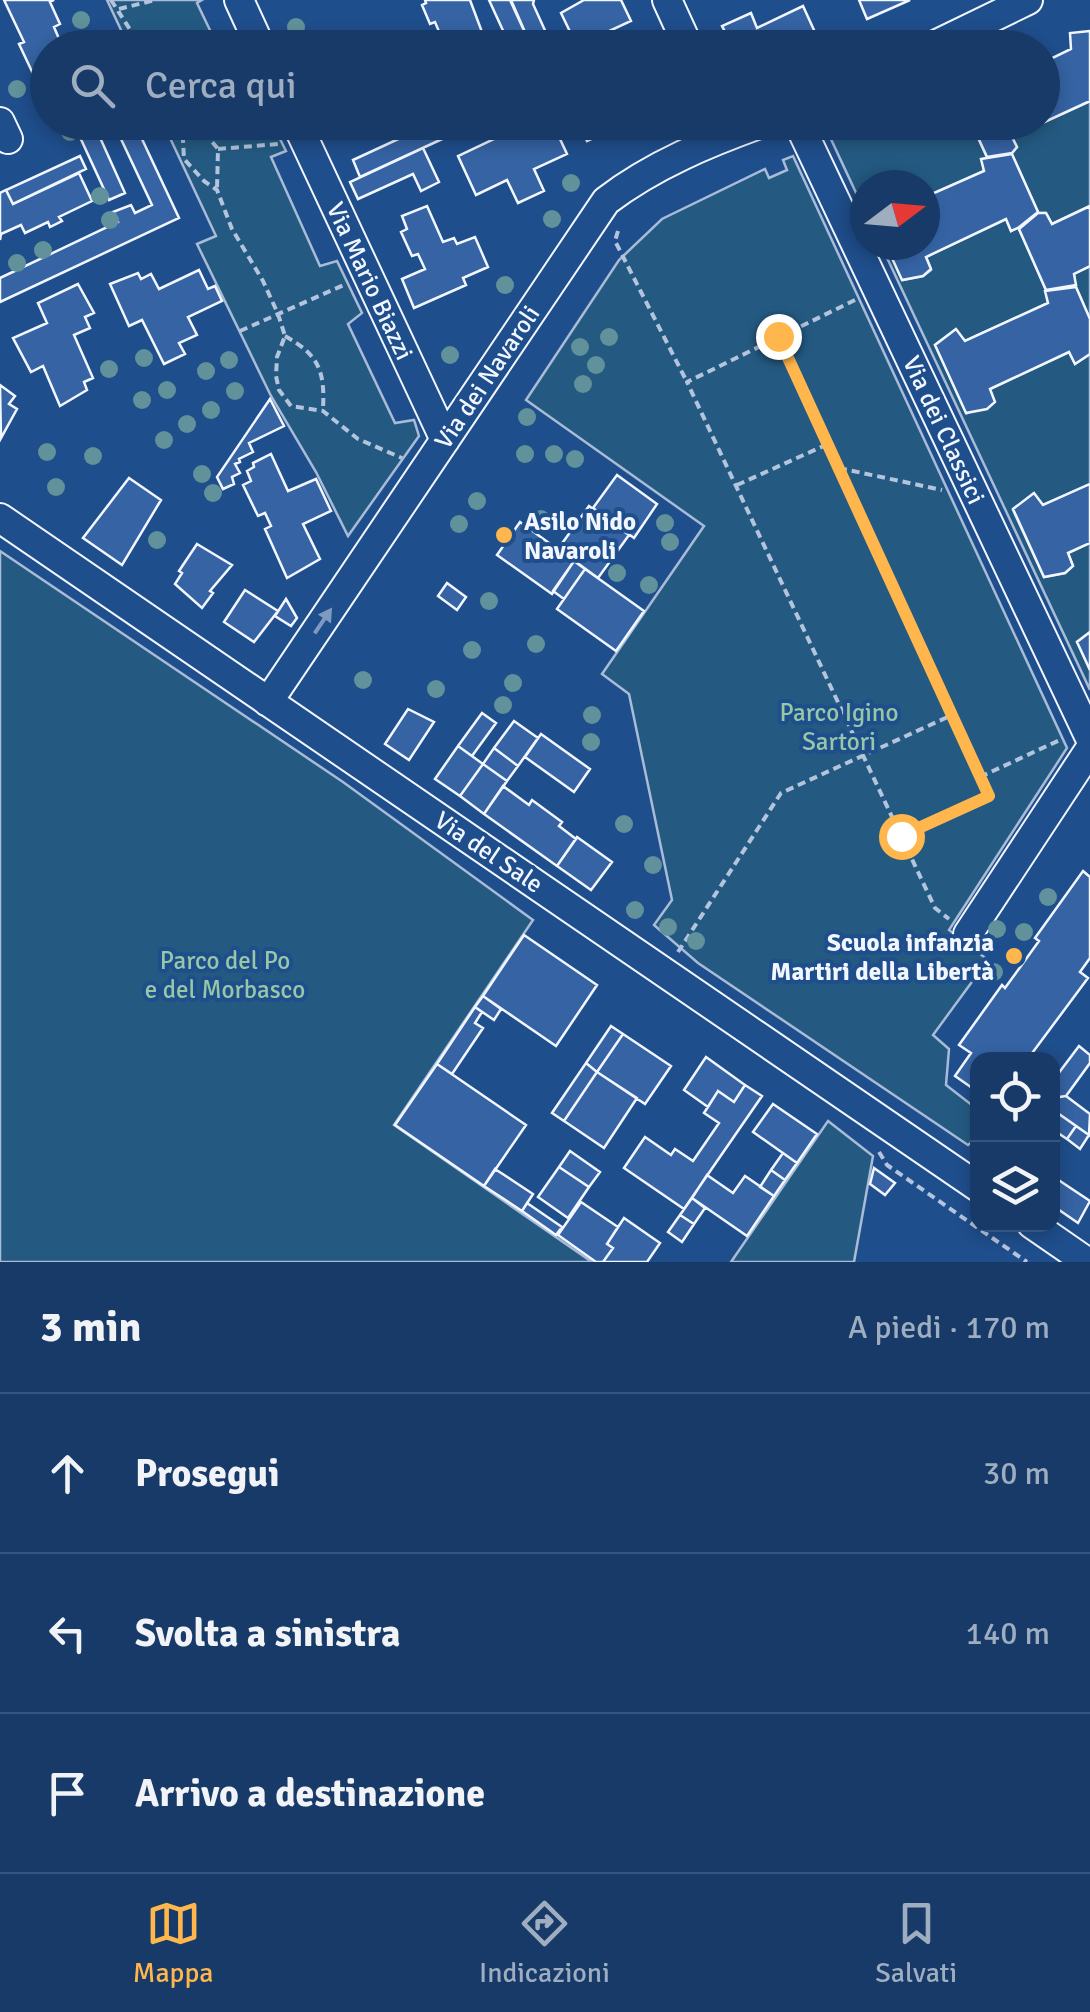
<!DOCTYPE html>
<html lang="it">
<head>
<meta charset="utf-8">
<style>
	body { margin:0; font-family:Signika,sans-serif; background:#244571; color:#f1f3f6 }
	.controls { position:absolute; right:30px; bottom:30px; display:grid; overflow:hidden; border-radius:20px; box-shadow:0 5px 15px #0003 }
	.controls button { width:90px; height:90px; display:grid; place-items:center; padding:0; border:0; border-bottom:2px solid #36547d; background:#173a69; color:#f1f3f6; font:50px sans-serif }
	.compass { position:absolute; left:850px; top:170px; width:90px; height:90px; border-radius:50%; background:#173a69; box-shadow:0 5px 15px #0003; rotate:74deg }
	.stop { position:absolute; width:30px; height:30px; margin:-22px; border:8px solid #ffb74d; border-radius:50%; background:#fff }
	.stop.end { background:#ffb74d; border-color:#fff; box-shadow:0 2px 10px #0008 }
	.list { margin:0; padding:0; list-style:none }
	h2 { display:flex; justify-content:space-between; align-items:center; height:130px; margin:0; padding:0 40px; font-size:42px }
	h2 small { font-size:32px; font-weight:400; color:#9eadc0 }
	.list li { display:grid; grid-template-columns:65px 1fr auto; gap:30px; align-items:center; box-sizing:border-box; height:160px; padding:0 40px; border-top:2px solid #36547d }
	.list b { display:block; font-size:38px; white-space:nowrap }
	.list em { font-size:32px; font-style:normal; color:#9eadc0 }
	.icon { flex:none; width:55px; height:55px; fill:none; stroke:currentColor; stroke-width:2; stroke-linecap:round; stroke-linejoin:round }
	.map { position:relative; flex:none; width:1090px; height:1262px; overflow:hidden }
	.search { position:absolute; background:#173a69; box-shadow:0 5px 15px #0003; left:30px; right:30px; top:30px; height:110px; display:flex; align-items:center; gap:25px; box-sizing:border-box; padding:0 35px; border-radius:55px; color:#9eadc0; font-size:38px }
	.sheet { height:610px; background:#173a69 }
	nav { display:flex; justify-content:space-around; align-items:center; box-sizing:border-box; height:140px; border-top:2px solid #36547d; background:#173a69; font-size:28px; color:#9eadc0 }
	nav a { display:grid; justify-items:center; gap:5px }
	nav .on { color:#ffb74d }
	.map>svg:first-child { display:block }
	.green { fill:#245a82; stroke:#a8bbd7; stroke-width:2.5 }
	.building { fill:#3563a3; stroke:#f2f6ff; stroke-width:2.5 }
	.lines { fill:none; stroke-linecap:round; stroke-linejoin:round }
	.minor-casing { stroke:#f2f6ff; stroke-width:32 }
	.path { stroke:#b3c4dc; stroke-width:4; stroke-dasharray:8 5; stroke-linecap:butt }
	.minor { stroke:#1f4e8c; stroke-width:28 }
	.tree { fill:#61919a }
	.oneway { fill:#7e9ac0 }
	.route { stroke:#ffb74d; stroke-width:12 }
	.poi-dot { fill:#ffb74d; stroke:#1f4e8c; stroke-width:4 }
	.labels { text-anchor:middle; dominant-baseline:central; stroke-width:8; stroke-linejoin:round; paint-order:stroke }
	.street-label { font-size:25px; fill:#f2f6ff; stroke:#1f4e8c }
	.poi-label { font-size:25px; font-weight:bold; fill:#f2f6ff; stroke:#1f4e8c; text-anchor:start }
	.park-label { font-size:25px; fill:#97c8a6; stroke:#1f4e8c }
</style>
</head>
<body>
<div class="map">
<svg width="1090" height="1262" viewBox="0 0 1090 1262">
	<rect width="100%" height="100%" fill="#1f4e8c"/>
	<!-- green -->
	<path class="green" d="M107 0H202L197 3 218 47H129Z
		M1090 101V206L1052 224 1046 213H1038L1019 229 1046 290 1075 285 1074 274 1090 266V319L1076 287 1046 291 1048 303 965 341 955 330 935 345 967 413 990 389 1069 352 1075 364 1090 354V484L1043 505 1033 494 1013 510 1044 577 1065 573 1073 566 1068 553 1090 543V632L1077 642 1090 670V690L881 245H886L903 280 923 276 931 270 926 257 1006 219 1011 231 1038 212 1011 154 982 159 984 171 925 197V185H865V212L830 137 861 123H971L987 157 1012 153 1017 147 1012 137Z
		M163 123H254L260 136 278 135 286 151 271 157 320 266 337 261 362 313 348 324 395 423 414 420 419 436 348 536 316 472 271 396 197 244 216 236Z
		M793 156 1067 748 949 930 988 960 933 1035 949 1049 946 1085 977 1109V1138L968 1145 698 963 654 925 672 900 629 694 602 674 704 526 526 400 619 260 662 219 765 169 769 178 787 170 783 160Z
		M0 551 343 782 533 920 394 1125 592 1262H0Z
		M828 1121 873 1156 854 1262H731Z"/>
	<!-- building -->
	<path class="building" d="M4 0H54L50 2 60 24 54 27 63 48H48V96L44 97 19 44 24 42Z
		M425 0H470L488 48H446L435 22 430 24 422 5 426 3Z
		M489 0H511L532 48H511Z
		M510 0H534L533 4 553 48H532Z
		M584 0H621L631 21 577 46 561 13Z
		M859 0H910L867 19Z
		M803 6 819 41 804 48H734L722 26 751 13 757 28Z
		M1090 31V101L1012 137 1017 147 1012 153 987 157 971 122H1042V63L1071 49 1070 33Z
		M73 122H93L125 193 109 200Z
		M113 122H134L179 218 0 302V278L118 222 113 212 131 205 135 213 152 205Z
		M329 122H368L336 137Z
		M435 122H479L360 177 353 160Z
		M530 122H552L567 154 534 169 544 191 518 203 507 180 476 195 458 156Z
		M578 122H641L609 138 606 132 587 141Z
		M423 148 439 182 421 191 413 174 358 199 350 182Z
		M1012 154 1038 212 1018 228 1011 231 1006 219 926 257 931 269 923 276 902 280 886 245H925V197L984 171 981 159Z
		M80 156 86 169 13 204 6 190Z
		M79 173 92 201 59 217 62 221 50 227 48 222 25 233 21 225 1 234 0 240V193L6 190 13 204Z
		M427 206 443 242 454 238 457 244 475 237 488 267 463 278 466 285 414 308 402 279 425 269 418 254 412 256 401 232 407 229 402 216Z
		M1090 206V266L1074 274 1076 285 1046 290 1019 229 1038 213H1046L1052 224Z
		M199 270 208 289 215 286 222 301 188 317 197 335 179 343 185 354 164 364 142 320 129 326 110 284 138 273 141 279 151 274 159 289Z
		M78 284 94 313 85 317 90 328 74 335 93 378 84 382 87 390 60 406 43 366 31 372 13 338 47 323 38 303Z
		M1076 287 1090 319V354L1075 364 1069 352 990 389 995 402 987 409 966 413 935 345 956 329 965 341 1048 303 1045 291Z
		M0 385 15 396 9 404 17 409 1 438Z
		M270 399 284 426 249 443 253 452 239 459 240 462 235 464 240 473 232 477 234 484 223 489 217 477Z
		M271 454 288 491 316 479 331 511 303 524 320 559 287 578 265 529 271 526 265 513 258 516 243 485 251 481 247 471 254 467 253 463Z
		M617 475 657 504 634 538 593 508Z
		M129 478 161 500 122 565 83 538Z
		M1090 484V543L1068 553 1073 566 1065 573 1044 577 1013 509 1034 493 1043 505Z
		M589 506 629 535 598 578 558 549Z
		M520 522 574 561 552 594 497 555Z
		M197 544 232 565 210 591 213 593 202 608 175 584 182 573 179 571Z
		M574 561 585 569 564 599 553 591Z
		M585 569 644 611 616 651 557 609Z
		M447 583 466 597 457 610 438 596Z
		M245 590 278 611 254 642 224 622Z
		M286 599 297 618 291 626 275 616Z
		M1090 632V670L1077 642Z
		M408 709 434 722 409 760 385 744Z
		M482 713 496 723 472 756 458 746Z
		M514 721 538 738 518 766 494 748Z
		M541 734 590 769 574 792 525 757Z
		M458 746 483 764 460 796 435 779Z
		M494 748 518 766 507 781 483 764Z
		M483 764 507 781 484 814 460 796Z
		M503 786 529 805 532 800 562 822 559 826 576 839 557 866 484 814Z
		M577 837 612 862 591 890 557 866Z
		M1083 871 1090 877V958L1080 972 1088 978 1027 1060H978V1092L955 1076 971 1053 959 1045 1002 985 1005 988 1039 941 1035 938Z
		M524 935 597 985 556 1046 483 996Z
		M483 996 501 1009 494 1020 475 1007Z
		M475 1007 482 1012 475 1023 483 1028 452 1074 437 1064Z
		M611 1026 623 1034 597 1072 586 1063Z
		M623 1034 671 1066 645 1104 597 1072Z
		M1079 1046 1090 1055V1063L1066 1096 1052 1098V1082Z
		M706 1057 745 1085 734 1102 718 1091 708 1107 684 1090Z
		M586 1063 597 1072 564 1121 552 1113Z
		M437 1064 526 1125 484 1186 395 1125Z
		M597 1072 637 1098 604 1148 564 1121Z
		M745 1085 762 1096 684 1209 624 1168 645 1137 671 1155 675 1149 693 1161 719 1123 704 1113 718 1091 734 1102Z
		M1066 1096 1090 1114 1089 1135 1052 1109V1098Z
		M773 1104 817 1134 797 1163 753 1132Z
		M1052 1109 1076 1126 1067 1139 1052 1129Z
		M1076 1126 1089 1135 1080 1149 1067 1139Z
		M570 1151 600 1172 589 1187 559 1167Z
		M783 1153 797 1163 785 1180 771 1170Z
		M559 1167 589 1187 568 1218 538 1197Z
		M874 1168 895 1183 885 1195 870 1184Z
		M495 1169 533 1194 522 1211 484 1186Z
		M771 1170 785 1180 774 1196 760 1187Z
		M707 1175 733 1193 745 1176 774 1196 747 1236 692 1198Z
		M1057 1179 1090 1201 1078 1223 1052 1205V1185Z
		M692 1198 705 1208 694 1224 680 1215Z
		M581 1202 618 1227 607 1244 613 1248 603 1262H596L558 1235Z
		M527 1203 562 1227 556 1235 522 1211Z
		M680 1215 694 1224 682 1242 668 1232Z
		M624 1218 660 1243 647 1262H603L613 1248 607 1244Z"/>
	<g class="lines">
		<!-- minor casing -->
		<g class="minor-casing">
			<path id="minor" d="M239 0 261 48
				M667 0 689 48
				M929 48 1028 0
				M0 122 8 139
				M296 122 445 440
				M798 122 1090 738
				M0 518 978 1187
				M268 702 606 201C653 165 709 142 765 122
				M968 934 1090 749
				M1032 1224 1087 1262"/>
		</g>
		<!-- path -->
		<path class="path" d="M111 0 142 48
			M119 9 155 0
			M182 122 184 159 204 181 217 190 232 229 263 281 278 314 285 336 277 357 276 376 279 390 291 406 323 411 358 439 402 458
			M196 122 218 149 217 189
			M218 149 278 144
			M618 231 615 241 687 382
			M855 300 687 382 935 908 949 919
			M240 331 346 284
			M285 336C319 355 325 371 323 409
			M839 468 942 490
			M737 485 828 444
			M980 777 1062 739
			M901 837 989 795 952 715
			M678 952 781 793 952 715 778 336
			M879 1152 887 1165 1027 1262"/>
		<!-- minor -->
		<use href="#minor" class="minor"/>
	</g>
	<!-- trees -->
	<g class="tree">
		<circle cx="81" cy="20" r="9"/>
		<circle cx="296" cy="27" r="9"/>
		<circle cx="17" cy="89" r="9"/>
		<circle cx="70" cy="132" r="9"/>
		<circle cx="571" cy="183" r="9"/>
		<circle cx="100" cy="196" r="9"/>
		<circle cx="552" cy="219" r="9"/>
		<circle cx="110" cy="220" r="9"/>
		<circle cx="43" cy="250" r="9"/>
		<circle cx="17" cy="263" r="9"/>
		<circle cx="505" cy="285" r="9"/>
		<circle cx="609" cy="337" r="9"/>
		<circle cx="580" cy="347" r="9"/>
		<circle cx="450" cy="355" r="9"/>
		<circle cx="144" cy="358" r="9"/>
		<circle cx="229" cy="360" r="9"/>
		<circle cx="596" cy="365" r="9"/>
		<circle cx="109" cy="369" r="9"/>
		<circle cx="206" cy="371" r="9"/>
		<circle cx="583" cy="384" r="9"/>
		<circle cx="167" cy="390" r="9"/>
		<circle cx="235" cy="391" r="9"/>
		<circle cx="142" cy="400" r="9"/>
		<circle cx="211" cy="410" r="9"/>
		<circle cx="527" cy="417" r="9"/>
		<circle cx="187" cy="424" r="9"/>
		<circle cx="164" cy="440" r="9"/>
		<circle cx="47" cy="452" r="9"/>
		<circle cx="525" cy="454" r="9"/>
		<circle cx="554" cy="454" r="9"/>
		<circle cx="93" cy="456" r="9"/>
		<circle cx="575" cy="459" r="9"/>
		<circle cx="202" cy="474" r="9"/>
		<circle cx="56" cy="487" r="9"/>
		<circle cx="213" cy="493" r="9"/>
		<circle cx="477" cy="501" r="9"/>
		<circle cx="541" cy="519" r="9"/>
		<circle cx="665" cy="523" r="9"/>
		<circle cx="459" cy="524" r="9"/>
		<circle cx="157" cy="540" r="9"/>
		<circle cx="670" cy="542" r="9"/>
		<circle cx="617" cy="573" r="9"/>
		<circle cx="649" cy="585" r="9"/>
		<circle cx="489" cy="601" r="9"/>
		<circle cx="536" cy="644" r="9"/>
		<circle cx="472" cy="650" r="9"/>
		<circle cx="363" cy="680" r="9"/>
		<circle cx="513" cy="683" r="9"/>
		<circle cx="436" cy="689" r="9"/>
		<circle cx="503" cy="705" r="9"/>
		<circle cx="592" cy="715" r="9"/>
		<circle cx="591" cy="742" r="9"/>
		<circle cx="624" cy="824" r="9"/>
		<circle cx="653" cy="865" r="9"/>
		<circle cx="1048" cy="897" r="9"/>
		<circle cx="635" cy="910" r="9"/>
		<circle cx="668" cy="927" r="9"/>
		<circle cx="997" cy="929" r="9"/>
		<circle cx="1024" cy="932" r="9"/>
		<circle cx="696" cy="941" r="9"/>
		<circle cx="994" cy="972" r="9"/>
	</g>
	<!-- one-way arrows -->
	<defs><path id="oneway-solid" d="M-6-.8H1V-3.2L6.5 0L1 3.2V.8H-6Z" transform="scale(2.5)"/></defs>
	<use class="oneway" href="#oneway-solid" transform="translate(323 621) rotate(-56)"/>
	<g class="lines">
		<!-- route -->
		<path class="route" d="M778 336 989 796 901 836"/>
	</g>
	<!-- markers -->
	<g class="poi-dot">
		<circle cx="504" cy="535" r="10"/>
		<circle cx="1014" cy="956" r="10"/>
	</g>
	<g class="labels">
		<!-- street labels -->
		<g class="street-label">
			<text transform="translate(370 281) rotate(65)">Via Mario Biazzi</text>
			<text transform="translate(487 377) rotate(-56)">Via dei Navaroli</text>
			<text transform="translate(944 430) rotate(65)">Via dei Classici</text>
			<text transform="translate(489 852) rotate(34)">Via del Sale</text>
		</g>
		<!-- poi labels -->
		<g class="poi-label">
			<text x="524" y="521">Asilo Nido<tspan x="524" dy="29">Navaroli</tspan></text>
			<text x="994" y="942" text-anchor="end">Scuola infanzia<tspan x="994" dy="29">Martiri della Libertà</tspan></text>
		</g>
		<!-- park labels -->
		<g class="park-label">
			<text x="839" y="712">Parco Igino<tspan x="839" dy="29">Sartori</tspan></text>
			<text x="225" y="960">Parco del Po<tspan x="225" dy="29">e del Morbasco</tspan></text>
		</g>
	</g>
</svg>
<div class="controls">
<button><svg class="icon" aria-label="locate" viewBox="0 0 24 24"><circle cx="12" cy="12" r="6"/><path d="M12 2v4M12 18v4M2 12h4M18 12h4"/></svg></button>
<button><svg class="icon" aria-label="layers" viewBox="0 0 24 24"><path d="M12 4l9 5-9 5-9-5zM3 14l9 5 9-5"/></svg></button>
</div>
<svg class="compass" viewBox="-18 -18 36 36"><path d="M0-13l5 13h-10z" fill="#e53935"/><path d="M0 13l5-13h-10z" fill="#9eadc0"/></svg>
<div class="stop" style="left:901px;top:836px"></div>
<div class="stop end" style="left:778px;top:336px"></div>
<div class="search"><svg class="icon" aria-label="search" viewBox="0 0 24 24"><circle cx="10" cy="10" r="6"/><path d="M15 15l6 6"/></svg>Cerca qui</div>
</div>
<section class="sheet">
<h2>3 min<small>A piedi · 170 m</small></h2>
<ul class="list">
<li><svg class="icon" aria-label="ahead" viewBox="0 0 24 24"><path d="M12 20V5M6 11l6-6 6 6"/></svg><div><b>Prosegui</b></div><em>30 m</em></li>
<li><svg class="icon" aria-label="left" viewBox="0 0 24 24"><path d="M17 20v-9H6M10 6l-5 5 5 5"/></svg><div><b>Svolta a sinistra</b></div><em>140 m</em></li>
<li><svg class="icon" aria-label="arrive" viewBox="0 0 24 24"><path d="M6 21V4h12l-3 4 3 4H6"/></svg><div><b>Arrivo a destinazione</b></div></li>
</ul>
</section>
<nav>
<a class="on"><svg class="icon" aria-label="map" viewBox="0 0 24 24"><path d="M3 6l6-2 6 2 6-2v14l-6 2-6-2-6 2zM9 4v14M15 6v14"/></svg>Mappa</a>
<a><svg class="icon" aria-label="directions" viewBox="0 0 24 24"><path d="M12 3l9 9-9 9-9-9zM9 14v-3h6M13 9l2 2-2 2"/></svg>Indicazioni</a>
<a><svg class="icon" aria-label="saved" viewBox="0 0 24 24"><path d="M7 4h10v16l-5-4-5 4z"/></svg>Salvati</a>
</nav>
</body>
</html>
